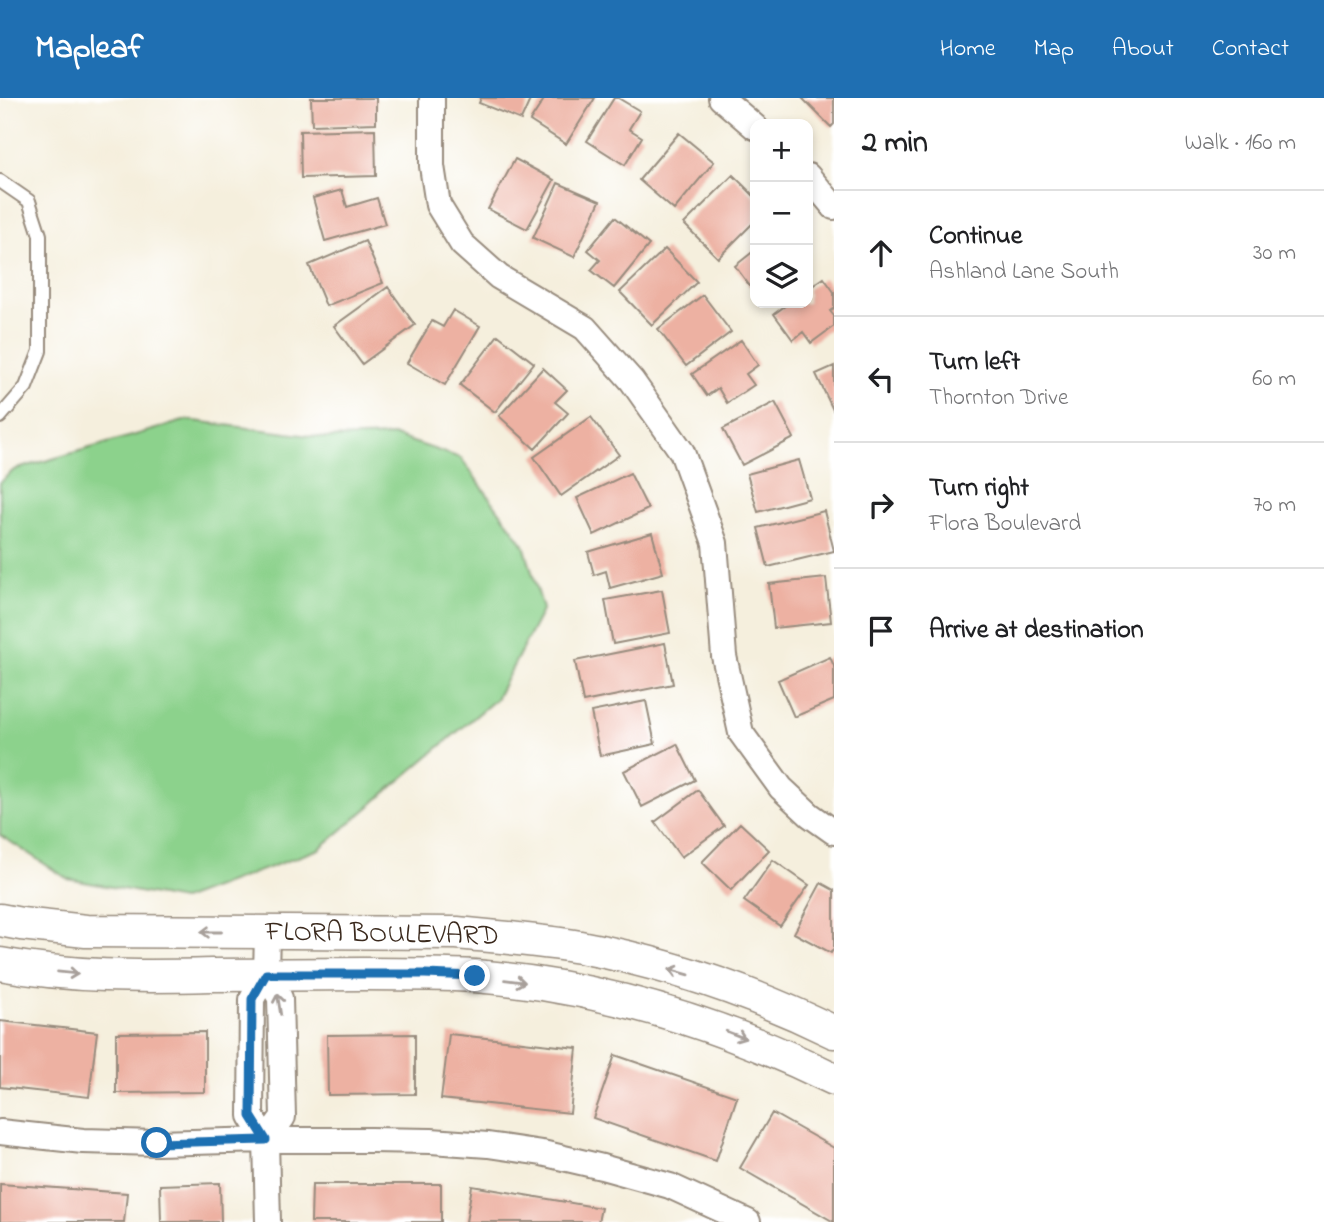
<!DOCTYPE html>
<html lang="en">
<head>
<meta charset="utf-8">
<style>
	body { margin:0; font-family:"Indie Flower",sans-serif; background:#f2f2f2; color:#202124 }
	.controls { position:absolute; right:21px; top:21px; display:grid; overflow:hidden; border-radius:14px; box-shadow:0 4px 10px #0003 }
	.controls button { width:63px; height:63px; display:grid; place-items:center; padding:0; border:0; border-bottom:2px solid #e0e0e0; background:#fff; color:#202124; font:35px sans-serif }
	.stop { position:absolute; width:21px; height:21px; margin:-16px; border:5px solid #1f6fb2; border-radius:50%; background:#fff }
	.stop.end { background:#1f6fb2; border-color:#fff; box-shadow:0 2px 7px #0008 }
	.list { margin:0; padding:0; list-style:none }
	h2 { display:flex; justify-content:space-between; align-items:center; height:91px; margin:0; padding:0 28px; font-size:30px }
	h2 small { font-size:23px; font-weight:400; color:#757577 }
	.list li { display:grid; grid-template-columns:46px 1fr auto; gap:21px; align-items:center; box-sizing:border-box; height:126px; padding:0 28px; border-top:2px solid #e0e0e0 }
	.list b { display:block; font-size:26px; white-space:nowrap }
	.list p { margin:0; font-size:23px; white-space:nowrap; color:#757577 }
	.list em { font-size:23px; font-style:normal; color:#757577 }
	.icon { flex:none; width:38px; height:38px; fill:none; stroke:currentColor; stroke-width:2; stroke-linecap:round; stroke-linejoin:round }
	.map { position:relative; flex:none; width:834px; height:1124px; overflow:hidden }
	header { display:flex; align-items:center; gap:42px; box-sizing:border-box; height:98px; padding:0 35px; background:#1f6fb2; color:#fff }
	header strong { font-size:33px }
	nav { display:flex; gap:38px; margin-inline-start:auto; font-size:24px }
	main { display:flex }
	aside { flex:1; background:#fff }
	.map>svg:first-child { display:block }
	.green { fill:#8cd28c; stroke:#647e55; stroke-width:2 }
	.building { fill:#edb1a2 }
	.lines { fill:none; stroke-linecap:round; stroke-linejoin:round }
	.service-casing { stroke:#988c7e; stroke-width:16 }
	.minor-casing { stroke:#988c7e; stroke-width:28 }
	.tertiary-casing { stroke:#988c7e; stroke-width:35 }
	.service { stroke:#fff; stroke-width:12 }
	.minor { stroke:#fff; stroke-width:24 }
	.tertiary { stroke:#fff; stroke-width:32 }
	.oneway { stroke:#a79f9a }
	.route { stroke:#1f6fb2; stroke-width:9 }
	.labels { text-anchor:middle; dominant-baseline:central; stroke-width:5; stroke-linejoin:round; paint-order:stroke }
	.street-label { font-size:28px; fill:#3b2a1e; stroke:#fff }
</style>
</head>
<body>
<header>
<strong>Mapleaf</strong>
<nav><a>Home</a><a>Map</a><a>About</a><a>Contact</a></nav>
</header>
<main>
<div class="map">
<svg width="834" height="1124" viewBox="0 0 834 1124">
	<rect width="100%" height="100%" fill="#fff"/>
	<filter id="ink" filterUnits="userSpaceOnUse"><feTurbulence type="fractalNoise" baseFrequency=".0143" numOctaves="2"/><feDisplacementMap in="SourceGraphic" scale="14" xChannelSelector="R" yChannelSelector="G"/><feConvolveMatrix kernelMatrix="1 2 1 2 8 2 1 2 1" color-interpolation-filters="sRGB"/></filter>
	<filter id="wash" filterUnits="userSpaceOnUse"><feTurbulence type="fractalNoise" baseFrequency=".00686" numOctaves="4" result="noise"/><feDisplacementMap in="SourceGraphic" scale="28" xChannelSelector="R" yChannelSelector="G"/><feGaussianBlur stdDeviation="1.57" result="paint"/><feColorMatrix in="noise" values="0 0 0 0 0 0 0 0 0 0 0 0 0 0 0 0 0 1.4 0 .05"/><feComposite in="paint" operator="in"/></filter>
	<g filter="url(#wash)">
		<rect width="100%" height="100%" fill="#f5efdd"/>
		<!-- green -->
		<path class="green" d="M187 322 326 340 395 338 461 360 524 447 543 511 496 601 319 751 182 802 68 781 0 737V384L14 372Z"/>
		<g id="blocks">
			<!-- building -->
			<path class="building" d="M311 0H376V25L312 27Z
				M481 0H531L521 22 479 5Z
				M545 0H595L566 46 530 23Z
				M614 0H618L640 13 629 31 642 39 625 67 587 43Z
				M802 0H834V26L831 29Z
				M375 31 376 78 301 80 300 33Z
				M679 35 714 64 674 112 639 82Z
				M515 61 554 82 527 131 488 111Z
				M733 77 755 99V123L718 160 684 126Z
				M558 85 600 103 574 159 533 140Z
				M342 92 347 109 377 100 385 126 325 143 313 100Z
				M615 119 649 147 614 190 591 172 600 162 588 152Z
				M365 143 383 185 326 208 309 167Z
				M665 151 697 184 652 227 620 194Z
				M755 152V195L735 168Z
				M824 180 834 194V210L830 213 834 218V228L811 245 803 234 793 242 774 216 789 205H808V191Z
				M388 189 415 227 362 266 334 228Z
				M703 197 731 234 686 268 658 231Z
				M453 212 480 228 445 287 407 265 432 223 443 229Z
				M498 237 534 265 495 314 460 287Z
				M741 242 758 267 746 276 754 287 727 305 718 290 707 298 692 276Z
				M834 268V314L816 276Z
				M543 270 567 292 555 304 568 315 535 351 499 318Z
				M775 304 794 340 742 367 723 331Z
				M591 319 619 357 561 398 534 359Z
				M799 362 810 400 758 414 747 376Z
				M630 375 648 411 594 437 577 400Z
				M824 413 834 453 768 469 758 430Z
				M652 435 663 475 610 490 606 473 594 477 588 454Z
				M826 480 831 524 774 530 769 486Z
				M662 492 670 535 613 546 605 502Z
				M665 545 673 586 583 604 575 563Z
				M830 559 834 568V602L794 619 778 582Z
				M646 603 655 646 600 658 591 614Z
				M677 646 695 682 642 709 624 673Z
				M698 692 724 728 681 759 655 724Z
				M740 725 769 752 731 792 702 764Z
				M773 762 809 787 780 828 744 803Z
				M821 785 834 792V850L831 855 794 835Z
				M0 923 97 934 89 999 0 989Z
				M205 934V994L116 995V935Z
				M415 936V996L328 997 327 937Z
				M449 936 577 950 570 1015 441 1001Z
				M615 957 737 999 716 1063 593 1020Z
				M772 1015 834 1050V1124L740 1070Z
				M220 1085 221 1124H161L160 1087Z
				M0 1086 127 1095 124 1124H0Z
				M312 1086H441V1124H311Z
				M472 1088 601 1110 598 1124H466Z"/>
		</g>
	</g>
	<g filter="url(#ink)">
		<use href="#blocks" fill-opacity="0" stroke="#988c7e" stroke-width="2"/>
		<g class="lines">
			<!-- service casing -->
			<g class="service-casing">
				<path id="service" d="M0 83 29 103 40 137V253L26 289 0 319"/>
			</g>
			<!-- minor casing -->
			<g class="minor-casing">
				<path id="minor" d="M432 0V68L438 107 462 146 499 179 585 230 632 283 682 354 715 445 724 558 741 635 781 690 810 717 834 734
					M721 0 755 29
					M808 78 834 109
					M267 834 266 876 252 901 251 1018 266 1042 268 1124
					M0 1034 83 1043 157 1045 266 1042H370L431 1043 488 1047 542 1055 602 1069 670 1088 748 1124
					M266 1042 283 1019 280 900 266 876"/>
			</g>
			<!-- tertiary casing -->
			<g class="tertiary-casing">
				<path id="tertiary" d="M0 822 21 826 86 833 457 835C498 839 540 842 580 849 667 865 754 895 834 934
					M0 866C70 879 140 879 211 877 262 877 313 876 364 876 401 876 438 876 475 878 602 888 720 925 834 981"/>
			</g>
			<!-- service -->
			<use href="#service" class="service"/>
			<!-- minor -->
			<use href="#minor" class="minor"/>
			<!-- tertiary -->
			<use href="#tertiary" class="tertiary"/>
		</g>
		<!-- one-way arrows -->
		<defs><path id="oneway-shaft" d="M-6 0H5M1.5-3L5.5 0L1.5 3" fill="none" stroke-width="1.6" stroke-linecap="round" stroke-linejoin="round" transform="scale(1.75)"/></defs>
		<g class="oneway">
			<use href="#oneway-shaft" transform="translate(211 834) rotate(-180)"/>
			<use href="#oneway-shaft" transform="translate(679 874) rotate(-164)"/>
			<use href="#oneway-shaft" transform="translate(68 875) rotate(6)"/>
			<use href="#oneway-shaft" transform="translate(515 883) rotate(7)"/>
			<use href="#oneway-shaft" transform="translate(279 906) rotate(-99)"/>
			<use href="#oneway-shaft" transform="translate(736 937) rotate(21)"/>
		</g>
	</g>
	<g class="lines" filter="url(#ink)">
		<!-- route -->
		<path class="route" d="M157 1045 266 1042 251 1018 252 901 266 876H425L475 878"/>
	</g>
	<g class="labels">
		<!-- street labels -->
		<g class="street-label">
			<text transform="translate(382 837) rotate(1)">FLORA BOULEVARD</text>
		</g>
	</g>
</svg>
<div class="controls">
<button>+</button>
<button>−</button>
<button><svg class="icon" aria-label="layers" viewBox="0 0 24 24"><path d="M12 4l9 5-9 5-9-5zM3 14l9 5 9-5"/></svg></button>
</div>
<div class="stop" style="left:157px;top:1045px"></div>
<div class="stop end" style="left:475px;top:878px"></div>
</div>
<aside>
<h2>2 min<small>Walk · 160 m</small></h2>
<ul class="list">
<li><svg class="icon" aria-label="ahead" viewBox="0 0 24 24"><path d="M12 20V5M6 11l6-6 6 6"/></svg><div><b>Continue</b><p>Ashland Lane South</p></div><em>30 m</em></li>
<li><svg class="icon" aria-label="left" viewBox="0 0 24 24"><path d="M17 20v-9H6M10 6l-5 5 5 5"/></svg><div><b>Turn left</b><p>Thornton Drive</p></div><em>60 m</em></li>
<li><svg class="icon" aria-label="right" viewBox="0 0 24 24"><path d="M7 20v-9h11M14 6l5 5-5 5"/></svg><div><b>Turn right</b><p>Flora Boulevard</p></div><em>70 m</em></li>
<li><svg class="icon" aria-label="arrive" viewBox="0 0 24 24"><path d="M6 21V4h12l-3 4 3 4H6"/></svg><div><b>Arrive at destination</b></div></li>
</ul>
</aside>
</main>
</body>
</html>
